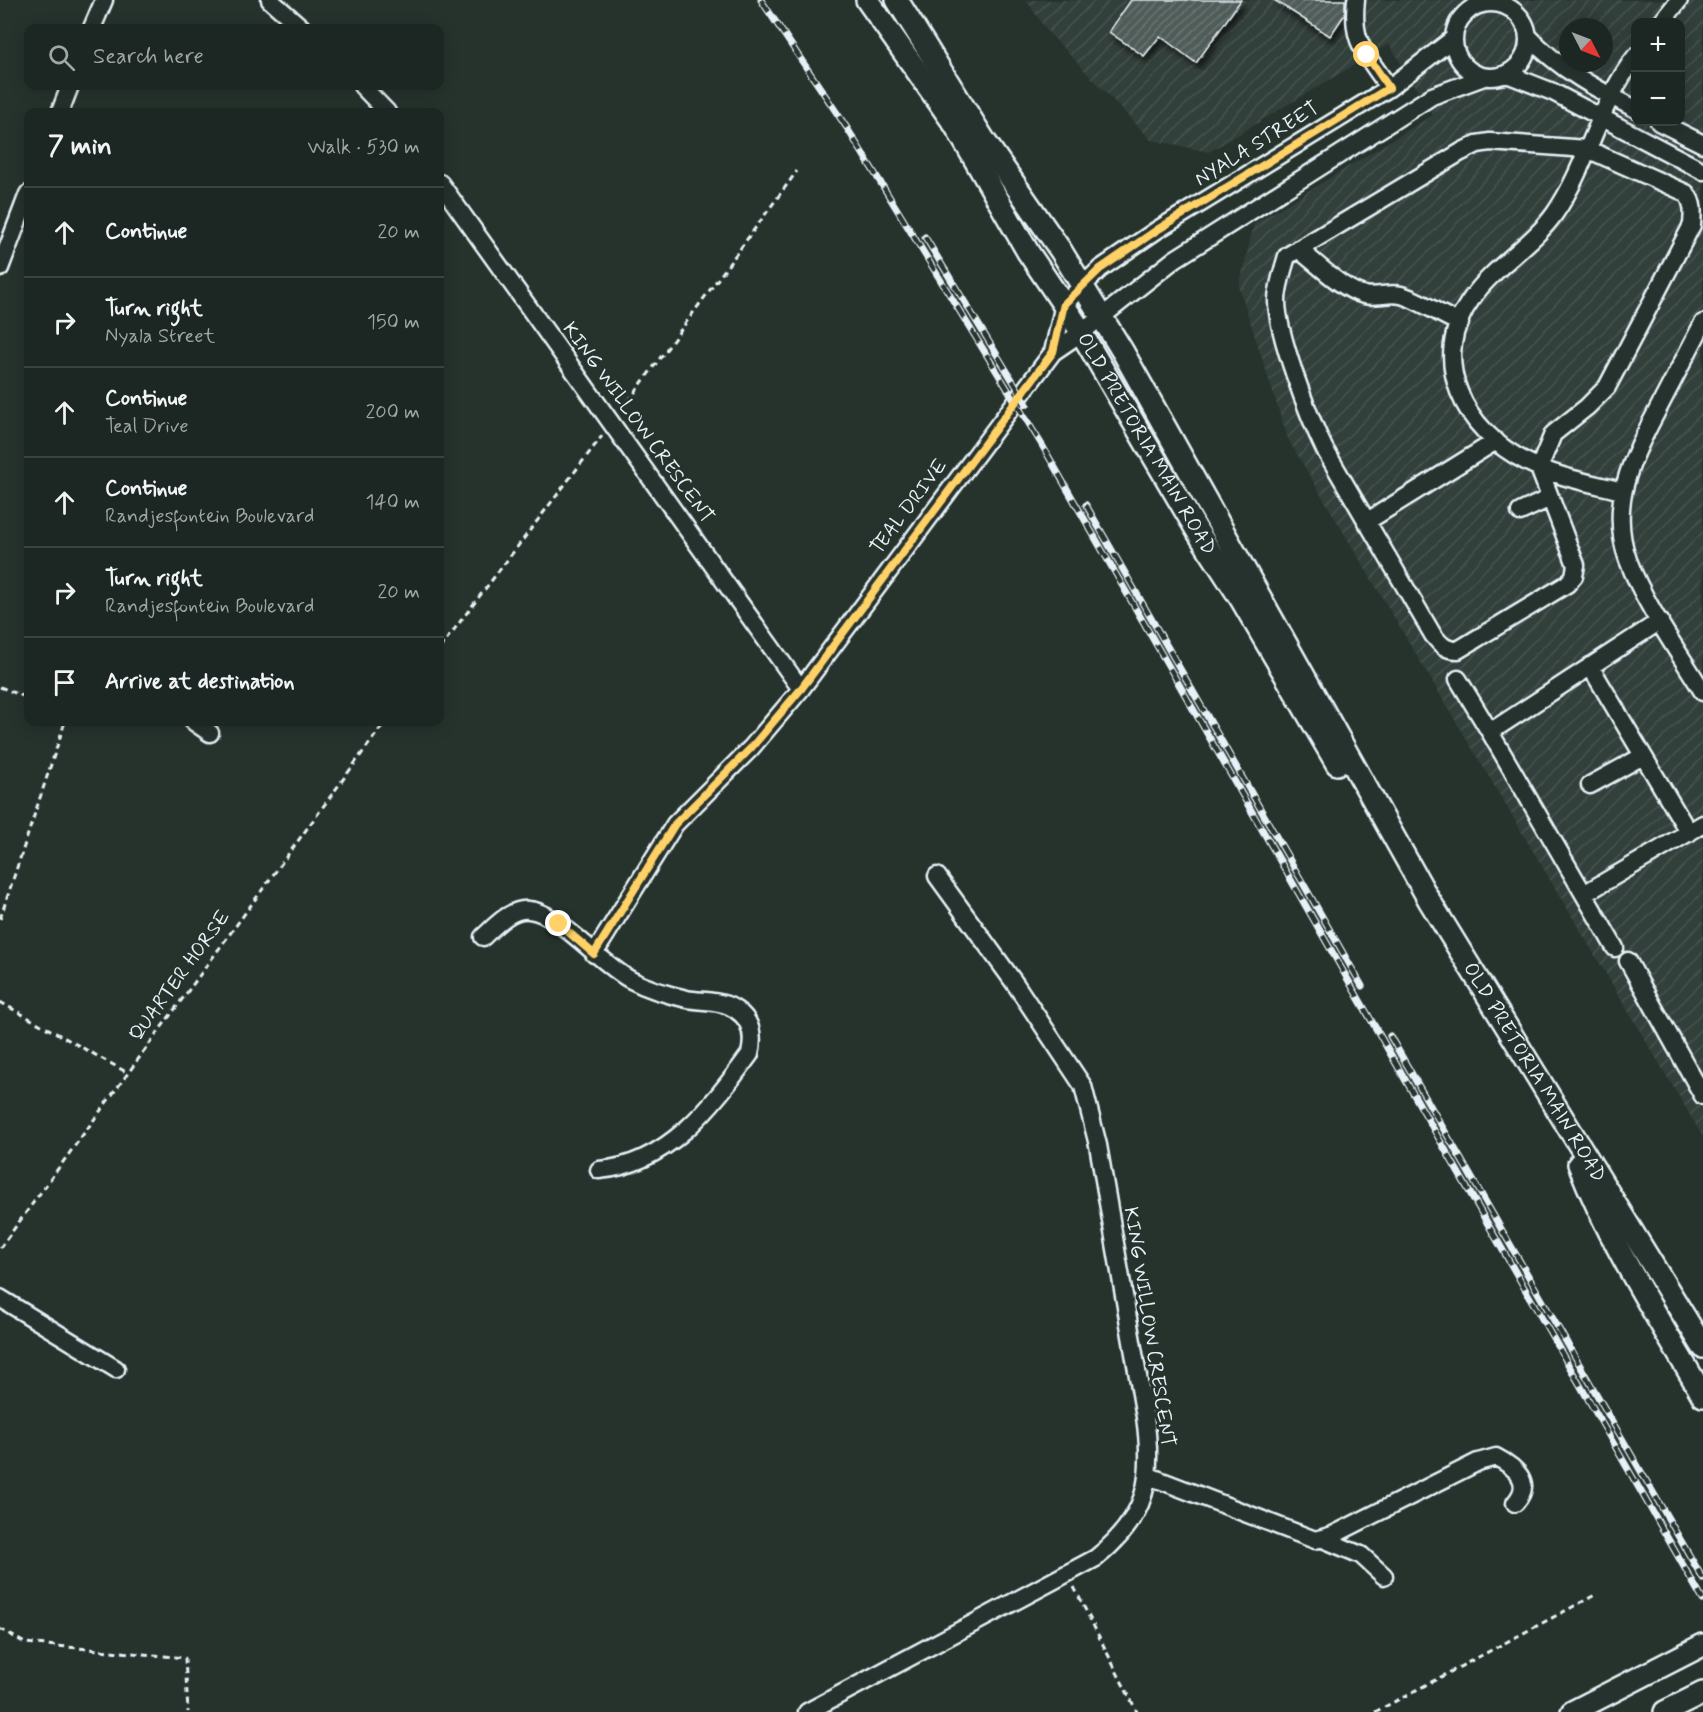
<!DOCTYPE html>
<html lang="en">
<head>
<meta charset="utf-8">
<style>
	body { margin:0; font-family:Mynerve,sans-serif; background:#29322f; color:#f1f3f6 }
	.controls { position:absolute; right:18px; top:18px; display:grid; overflow:hidden; border-radius:12px; box-shadow:0 3px 15px #0003 }
	.controls button { width:54px; height:54px; display:grid; place-items:center; padding:0; border:0; border-bottom:2px solid #3a4340; background:#1c2622; color:#f1f3f6; font:30px sans-serif }
	.compass { position:absolute; left:1559px; top:18px; width:54px; height:54px; border-radius:50%; background:#1c2622; box-shadow:0 3px 15px #0003; rotate:132deg }
	.stop { position:absolute; width:18px; height:18px; margin:-14px; border:4px solid #ffd166; border-radius:50%; background:#fff }
	.stop.end { background:#ffd166; border-color:#fff; box-shadow:0 2px 6px #0008 }
	.list { margin:0; padding:0; list-style:none }
	h2 { display:flex; justify-content:space-between; align-items:center; height:78px; margin:0; padding:0 24px; font-size:26px }
	h2 small { font-size:20px; font-weight:400; color:#a0a5a5 }
	.list li { display:grid; grid-template-columns:39px 1fr auto; gap:18px; align-items:center; box-sizing:border-box; height:90px; padding:0 24px; border-top:2px solid #3a4340 }
	.list b { display:block; font-size:22px; white-space:nowrap }
	.list p { margin:0; font-size:20px; white-space:nowrap; color:#a0a5a5 }
	.list em { font-size:20px; font-style:normal; color:#a0a5a5 }
	.icon { flex:none; width:33px; height:33px; fill:none; stroke:currentColor; stroke-width:2; stroke-linecap:round; stroke-linejoin:round }
	.map { position:relative; flex:none; width:1703px; height:1712px; overflow:hidden }
	.search { position:absolute; background:#1c2622; box-shadow:0 3px 15px #0003; left:24px; top:24px; width:420px; height:66px; display:flex; align-items:center; gap:15px; box-sizing:border-box; padding:0 21px; border-radius:12px; color:#a0a5a5; font-size:22px }
	.panel { position:absolute; background:#1c2622; box-shadow:0 3px 15px #0003; left:24px; top:108px; width:420px; height:618px; border-radius:12px }
	.map>svg:first-child { display:block }
	.industrial { fill:url(#industrial-furrows); fill-rule:evenodd }
	.building { fill:url(#building-hatch); stroke:#e8f1f8; stroke-width:1.5; filter:url(#shadow) }
	.lines { fill:none; stroke-linecap:round; stroke-linejoin:round }
	.minor-casing { stroke:#e8f1f8; stroke-width:21 }
	.major-casing { stroke:#e8f1f8; stroke-width:26 }
	.path { stroke:#e8f1f8; stroke-width:3; stroke-dasharray:6 4.5; stroke-linecap:butt }
	.minor { stroke:#26332d; stroke-width:16 }
	.major { stroke:#26332d; stroke-width:21 }
	.rail-casing { stroke:#e8f1f8; stroke-width:7 }
	.rail { stroke:#26332d; stroke-width:4.5; stroke-dasharray:14; stroke-linecap:butt }
	.route { stroke:#ffd166; stroke-width:8 }
	.labels { text-anchor:middle; dominant-baseline:central; stroke-width:6; stroke-linejoin:round; paint-order:stroke }
	.street-label { font-size:20px; fill:#e8f1f8; stroke:#26332d }
</style>
</head>
<body>
<div class="map">
<svg width="1703" height="1712" viewBox="0 0 1703 1712">
	<defs>
		<pattern id="industrial-furrows" width="10" height="10" patternUnits="userSpaceOnUse" patternTransform="scale(1.5)"><rect width="10" height="10" fill="#333f3a"/><path d="M-1 1l2-2M0 10L10 0M9 11l2-2" fill="none" stroke="#47524e"/></pattern>
		<pattern id="building-hatch" width="6" height="6" patternUnits="userSpaceOnUse" patternTransform="scale(1.5)"><rect width="6" height="6" fill="#505c59"/><path d="M-1 1l2-2M0 6l6-6M5 7l2-2" fill="none" stroke="#697472"/></pattern>
		<filter id="shadow"><feDropShadow dx="3.5" dy="6" stdDeviation="3" flood-color="#0009"/></filter>
	</defs>
	<rect width="100%" height="100%" fill="#26332d"/>
	<filter id="ink" filterUnits="userSpaceOnUse"><feTurbulence type="fractalNoise" baseFrequency=".0167" numOctaves="2"/><feDisplacementMap in="SourceGraphic" scale="12" xChannelSelector="R" yChannelSelector="G"/><feConvolveMatrix kernelMatrix="1 2 1 2 8 2 1 2 1" color-interpolation-filters="sRGB"/></filter>
	<g filter="url(#ink)">
		<!-- industrial -->
		<path class="industrial" d="M1026 0H1703V1137L1288 439 1239 287 1254 224 1433 115 1389 44 1209 152 1151 140 1047 31ZM1636 22H1680V122H1636ZM1568 27H1604V63H1568Z"/>
		<!-- building -->
		<path class="building" d="M1131 0H1241L1196 63 1160 36 1144 56 1109 32Z
			M1274 0H1345V14L1330 36Z"/>
		<g class="lines">
			<!-- minor casing -->
			<g class="minor-casing">
				<path id="minor" d="M270 0 302 28
					M1356 0C1351 44 1366 53 1389 88
					M1454 40a37 37 0 1 1 74 0a37 37 0 1 1-74 0Z
					M1662 22 1679 0
					M92 28 104 0
					M1528 36C1559 69 1596 89 1636 109
					M1507 74 1553 92 1703 171
					M362 86 387 112
					M60 112 70 86
					M1659 122 1703 144
					M1490 142 1587 149 1686 193C1694 203 1693 212 1692 225L1607 387 1587 407 1553 434 1539 468 1576 565 1574 576 1567 584 1458 650C1445 650 1441 645 1433 635L1324 448C1309 417 1277 334 1277 301 1277 287 1283 270 1287 256L1461 152 1477 144Z
					M440 183 801 689
					M1298 249C1318 264 1340 288 1364 295 1376 298 1389 292 1401 295 1420 300 1440 315 1460 323
					M0 268 28 194
					M1703 323C1688 352 1673 380 1658 409 1632 458 1608 504 1628 560 1645 605 1678 651 1703 692
					M1053 352 1064 304 1100 269 1157 230 1389 88 1454 38
					M1622 491C1591 483 1556 477 1527 462 1464 431 1427 360 1472 298 1495 265 1532 246 1555 213 1588 165 1599 103 1636 56
					M1520 512 1550 498
					M1366 522 1496 441
					M1590 666 1689 833
					M1458 679 1490 732 1660 621
					M194 722 210 733
					M1490 732 1615 948
					M1590 785 1643 756
					M1584 894 1703 824
					M483 937C495 926 511 908 529 910 558 912 602 965 631 980 648 989 669 995 687 999 703 1002 723 1000 736 1010 752 1020 754 1037 750 1054 712 1106 667 1165 599 1170
					M594 954 675 824 751 748 801 689 1053 352 1081 333 1175 259 1432 96 1484 77
					M1628 961 1703 1096
					M0 1298 116 1369
					M1149 1476 1315 1540 1333 1535 1478 1462 1496 1457C1515 1467 1534 1482 1515 1503
					M1323 1539 1361 1555 1384 1576
					M807 1712 1096 1558C1147 1517 1154 1480 1145 1417L1098 1145 1083 1086 1016 985 937 876"/>
			</g>
			<!-- major casing -->
			<g class="major-casing">
				<g id="major">
					<path id="s1" d="M867 0 955 125 1028 252 1075 322 1199 534 1241 599 1337 764"/>
					<path id="s2" d="M897 0 986 143 1061 251 1123 352 1429 900 1703 1347"/>
					<path d="M1579 1164C1611 1246 1660 1321 1703 1396"/>
					<path d="M1572 1712 1703 1645"/>
					<path d="M1665 1712 1703 1693"/>
				</g>
			</g>
			<!-- path -->
			<path class="path" d="M622 410 797 171
				M440 648 602 436
				M0 687 28 698
				M0 919 65 722
				M0 1002 128 1073
				M0 1248 385 722
				M1074 1587 1137 1712
				M0 1629 25 1643 185 1658 188 1712
				M1375 1712 1595 1595"/>
			<!-- minor -->
			<use href="#minor" class="minor"/>
			<!-- major -->
			<use href="#major" class="major"/>
			<!-- rail casing -->
			<g class="rail-casing">
				<path id="rail" d="M761 0 847 128 1042 445 1703 1600
					M925 237 1027 404
					M1086 505 1362 986
					M1390 1036 1703 1579"/>
			</g>
			<!-- rail -->
			<use href="#rail" class="rail"/>
		</g>
	</g>
	<g class="lines" filter="url(#ink)">
		<!-- route -->
		<path class="route" d="M559 924 594 954 675 824 751 748 801 689 1053 352 1064 304 1100 269 1157 230 1389 88 1367 55"/>
	</g>
	<g class="labels">
		<!-- street labels -->
		<g class="street-label">
			<text transform="translate(1257 144) rotate(-32)">NYALA STREET</text>
			<text transform="translate(638 423) rotate(54)">KING WILLOW CRESCENT</text>
			<text stroke="none"><textPath href="#s1" startOffset="525">OLD PRETORIA MAIN ROAD</textPath></text>
			<text transform="translate(909 507) rotate(-53)">TEAL DRIVE</text>
			<text transform="translate(180 976) rotate(-54)">QUARTER HORSE</text>
			<text stroke="none"><textPath href="#s2" startOffset="1248">OLD PRETORIA MAIN ROAD</textPath></text>
			<text transform="translate(1149 1327) rotate(81)">KING WILLOW CRESCENT</text>
		</g>
	</g>
</svg>
<div class="controls">
<button>+</button>
<button>−</button>
</div>
<svg class="compass" viewBox="-18 -18 36 36"><path d="M0-13l5 13h-10z" fill="#e53935"/><path d="M0 13l5-13h-10z" fill="#a0a5a5"/></svg>
<div class="stop" style="left:1367px;top:55px"></div>
<div class="stop end" style="left:559px;top:924px"></div>
<div class="search"><svg class="icon" aria-label="search" viewBox="0 0 24 24"><circle cx="10" cy="10" r="6"/><path d="M15 15l6 6"/></svg>Search here</div>
<section class="panel">
<h2>7 min<small>Walk · 530 m</small></h2>
<ul class="list">
<li><svg class="icon" aria-label="ahead" viewBox="0 0 24 24"><path d="M12 20V5M6 11l6-6 6 6"/></svg><div><b>Continue</b></div><em>20 m</em></li>
<li><svg class="icon" aria-label="right" viewBox="0 0 24 24"><path d="M7 20v-9h11M14 6l5 5-5 5"/></svg><div><b>Turn right</b><p>Nyala Street</p></div><em>150 m</em></li>
<li><svg class="icon" aria-label="ahead" viewBox="0 0 24 24"><path d="M12 20V5M6 11l6-6 6 6"/></svg><div><b>Continue</b><p>Teal Drive</p></div><em>200 m</em></li>
<li><svg class="icon" aria-label="ahead" viewBox="0 0 24 24"><path d="M12 20V5M6 11l6-6 6 6"/></svg><div><b>Continue</b><p>Randjesfontein Boulevard</p></div><em>140 m</em></li>
<li><svg class="icon" aria-label="right" viewBox="0 0 24 24"><path d="M7 20v-9h11M14 6l5 5-5 5"/></svg><div><b>Turn right</b><p>Randjesfontein Boulevard</p></div><em>20 m</em></li>
<li><svg class="icon" aria-label="arrive" viewBox="0 0 24 24"><path d="M6 21V4h12l-3 4 3 4H6"/></svg><div><b>Arrive at destination</b></div></li>
</ul>
</section>
</div>
</body>
</html>
